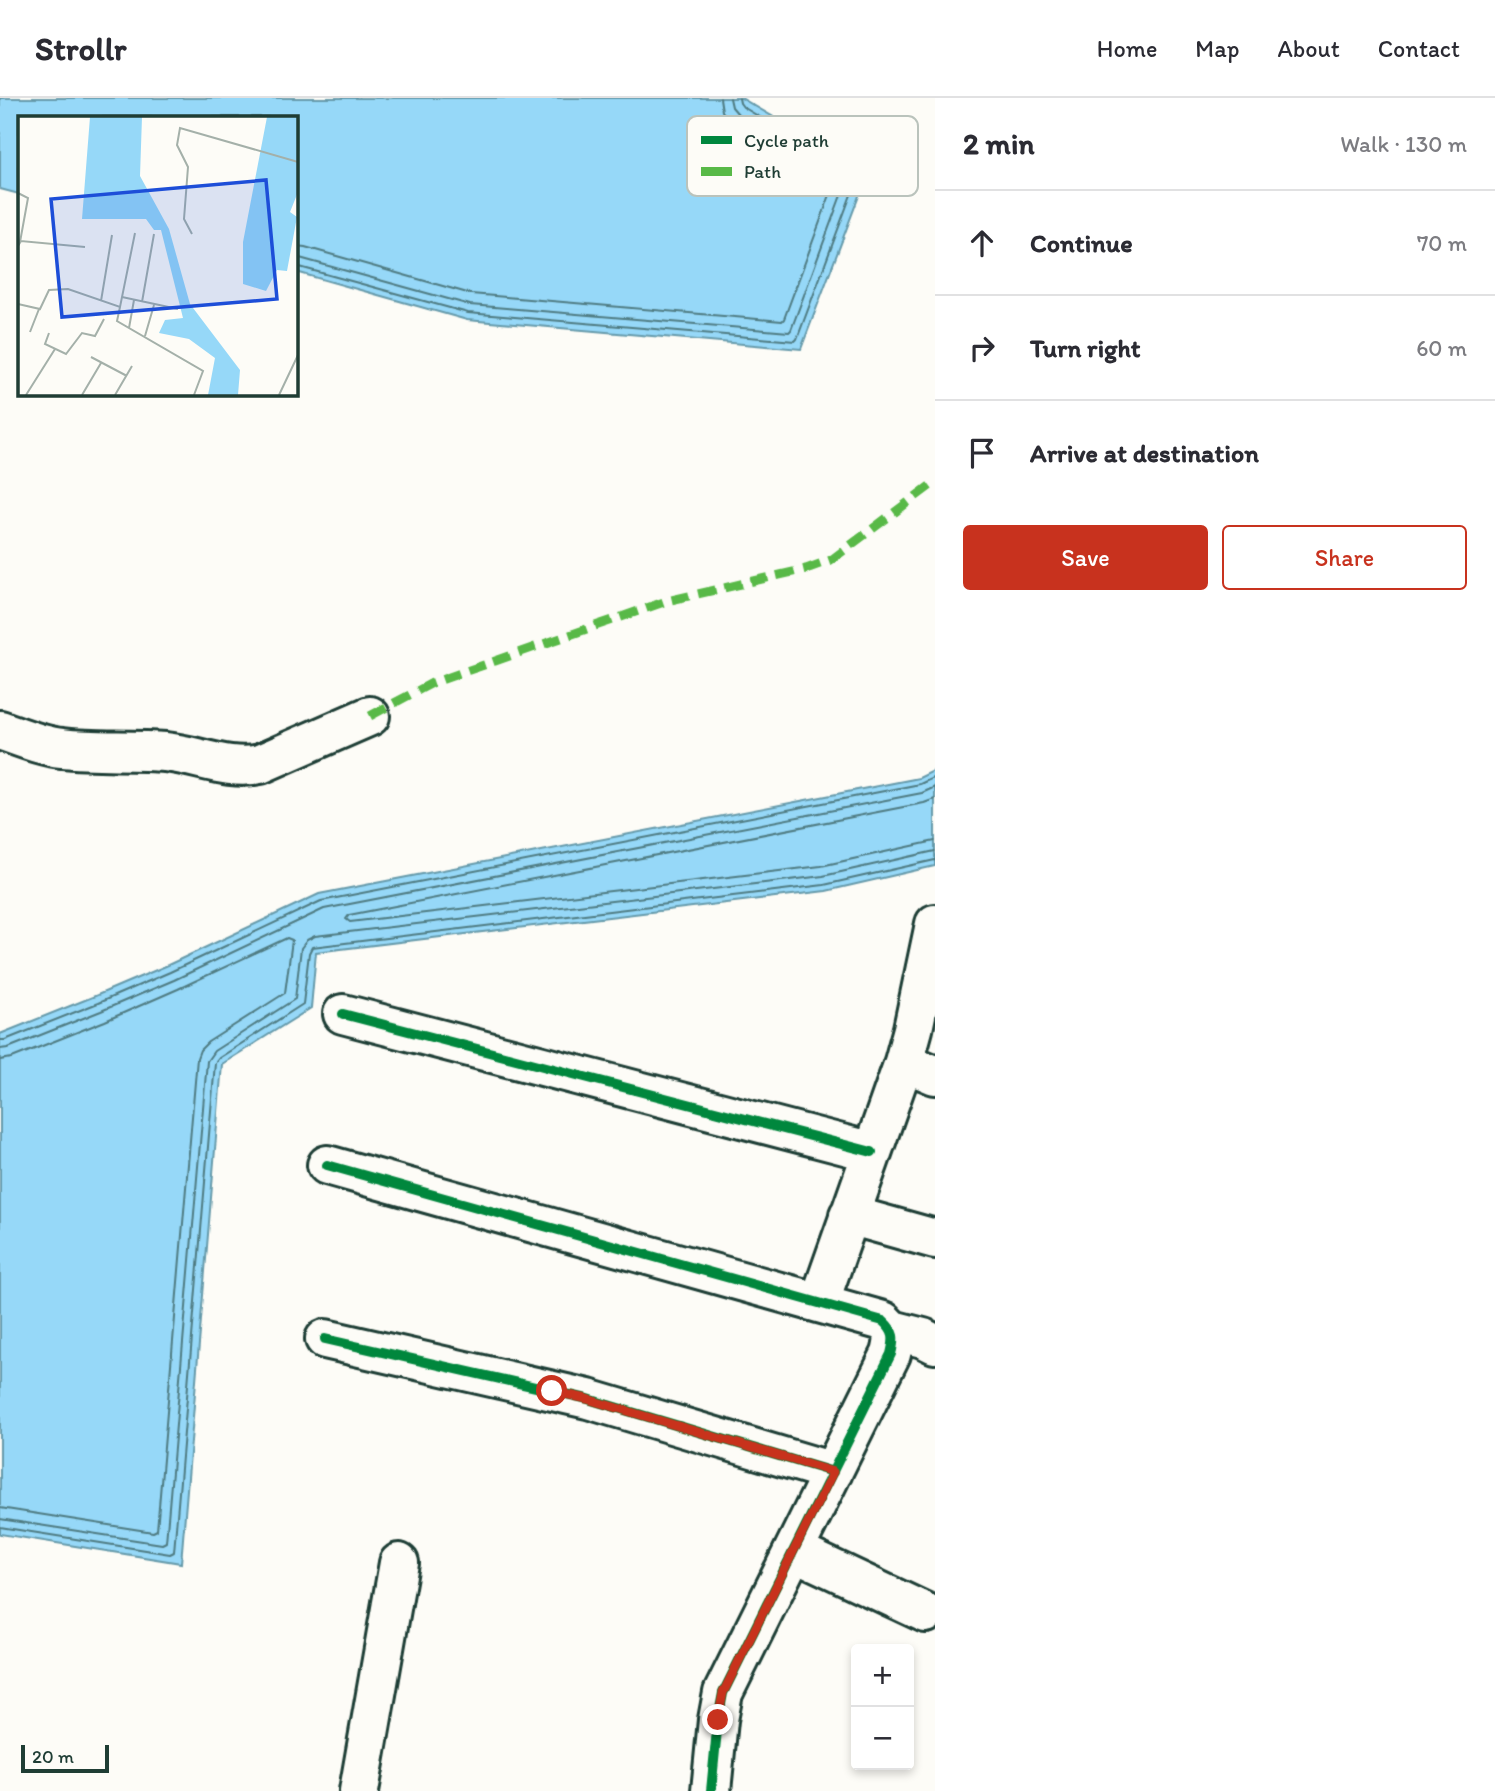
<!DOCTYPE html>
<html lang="en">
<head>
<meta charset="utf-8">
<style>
	body { margin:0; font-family:Itim,sans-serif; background:#f2f2f3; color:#2b2b33 }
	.controls { position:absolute; right:21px; bottom:21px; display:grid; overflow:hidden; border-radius:7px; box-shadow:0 4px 10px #0003 }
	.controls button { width:63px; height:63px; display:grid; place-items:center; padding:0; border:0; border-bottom:2px solid #e1e1e2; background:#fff; color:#2b2b33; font:35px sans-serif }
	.scale { position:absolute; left:21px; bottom:18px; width:88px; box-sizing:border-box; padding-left:7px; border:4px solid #1f3d34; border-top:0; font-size:19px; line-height:24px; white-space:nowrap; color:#1f3d34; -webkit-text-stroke:5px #fdfcf7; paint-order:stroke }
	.stop { position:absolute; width:21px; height:21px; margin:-16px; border:5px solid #c8321e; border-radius:50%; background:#fff }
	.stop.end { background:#c8321e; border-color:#fff; box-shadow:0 2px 7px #0008 }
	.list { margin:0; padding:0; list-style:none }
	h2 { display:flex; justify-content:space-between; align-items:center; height:91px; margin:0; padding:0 28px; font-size:30px }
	h2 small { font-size:23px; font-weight:400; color:#7c7c81 }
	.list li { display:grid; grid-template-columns:46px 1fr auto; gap:21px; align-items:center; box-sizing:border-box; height:105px; padding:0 28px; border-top:2px solid #e1e1e2 }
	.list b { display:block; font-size:26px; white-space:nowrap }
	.list em { font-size:23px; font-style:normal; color:#7c7c81 }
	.actions { display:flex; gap:14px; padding:21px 28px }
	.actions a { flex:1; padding:16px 0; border:2px solid #c8321e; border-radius:7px; text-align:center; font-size:24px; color:#c8321e }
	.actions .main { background:#c8321e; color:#fff }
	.icon { flex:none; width:38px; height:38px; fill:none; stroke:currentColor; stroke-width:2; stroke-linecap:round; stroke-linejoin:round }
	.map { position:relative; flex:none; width:935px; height:1693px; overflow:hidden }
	header { display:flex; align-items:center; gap:42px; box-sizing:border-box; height:98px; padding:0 35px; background:#fff; border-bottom:2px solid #e1e1e2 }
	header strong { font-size:33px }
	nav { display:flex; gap:38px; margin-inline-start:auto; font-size:24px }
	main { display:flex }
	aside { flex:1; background:#fff }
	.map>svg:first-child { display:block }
	.water { fill:#96d8f8; stroke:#669aaa; stroke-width:2 }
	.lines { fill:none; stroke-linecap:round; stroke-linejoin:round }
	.shore { stroke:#4f7b82; stroke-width:2 }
	.minor-casing { stroke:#1f3d34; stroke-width:44 }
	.minor { stroke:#fdfcf7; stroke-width:38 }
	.quiet { stroke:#58b947; stroke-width:9; stroke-dasharray:18 9; stroke-linecap:butt }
	.cycleway-casing { stroke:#fdfcf7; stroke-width:15 }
	.cycleway { stroke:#00873e; stroke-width:10 }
	.route { stroke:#c8321e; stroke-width:9 }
	.inset-road { fill:none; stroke:#a4b0a9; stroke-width:2 }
	.view { fill:#1d4ed8; fill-opacity:0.15; stroke:#1d4ed8; stroke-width:3.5 }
	.inset-edge { fill:none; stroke:#1f3d34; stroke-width:3.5 }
	.key { fill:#fdfcf7; stroke:#bac3bc; stroke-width:2 }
	.key-label { font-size:19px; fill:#1f3d34 }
</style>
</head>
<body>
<header>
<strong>Strollr</strong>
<nav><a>Home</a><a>Map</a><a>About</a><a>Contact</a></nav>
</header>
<main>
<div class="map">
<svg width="935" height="1693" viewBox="0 0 935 1693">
	<rect width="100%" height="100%" fill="#fdfcf7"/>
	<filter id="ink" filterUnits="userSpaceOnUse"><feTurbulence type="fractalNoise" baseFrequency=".0143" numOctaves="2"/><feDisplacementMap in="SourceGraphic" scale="14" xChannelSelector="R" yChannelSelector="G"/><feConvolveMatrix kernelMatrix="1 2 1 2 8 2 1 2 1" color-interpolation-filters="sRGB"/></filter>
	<g filter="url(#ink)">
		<!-- water -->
		<path class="water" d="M0 0H741L868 74 801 251 467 222 296 174V19H19V96L0 91Z
			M935 672V768L826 793 316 854 311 910 222 966 181 1465 0 1436V936L95 898 168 867 319 796 919 680Z"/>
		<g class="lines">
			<!-- shore -->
			<path class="shore" d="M296 148 305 149 471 196 782 223 784 221 834 86 730 24 722 13 720 0
				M296 159 470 207 789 234 791 232 847 81 738 16 732 9 730 0
				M296 168 468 215 795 243 797 241 858 78 743 9 740 5 739 0
				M935 701 924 705 349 817 346 821 350 824 821 768 935 743
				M0 942H5L98 905 170 874 321 803 920 686 935 679
				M0 951 8 950 101 913 174 882 324 811 922 695 935 689
				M0 962 12 960 105 923 178 891 287 840 292 842 285 895 208 944 200 952 197 960 157 1432 153 1434 0 1410
				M0 1421 162 1446 166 1444 207 963 214 953 295 901 301 850 307 842 315 838 823 778 935 753
				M0 1429 170 1456 174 1454 215 965 219 960 303 906 309 855 312 849 824 787 935 762"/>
			<!-- minor casing -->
			<g class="minor-casing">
				<path id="minor" d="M0 632C20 639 41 648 62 650 96 654 131 651 165 654 197 657 228 673 260 666L370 618
					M343 916 872 1054
					M904 964 935 977
					M327 1067 883 1223C895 1234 895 1240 891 1256L723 1595 718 1622 711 1693
					M849 1117 935 1141
					M819 1205 904 964 913 931 935 826
					M892 1232 923 1240 935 1246
					M325 1241 588 1301 833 1374
					M794 1453 926 1515
					M359 1693 399 1465"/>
			</g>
			<!-- minor -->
			<use href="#minor" class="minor"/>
			<!-- quiet -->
			<path class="quiet" d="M370 618 432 585 667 503 806 471 831 462 935 384"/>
			<!-- cycleway casing -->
			<g class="cycleway-casing">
				<path id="cycleway" d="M343 916 872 1054
					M327 1067 883 1223C895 1234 895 1240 891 1256L723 1595 718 1622 711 1693
					M325 1241 588 1301 833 1374"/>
			</g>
			<!-- cycleway -->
			<use href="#cycleway" class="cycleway"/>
		</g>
	</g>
	<g class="lines" filter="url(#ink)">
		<!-- route -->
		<path class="route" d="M552 1293 587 1301 833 1374 723 1595 718 1622"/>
	</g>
	<!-- overview -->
	<g transform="translate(18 18)">
		<rect width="280" height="280" fill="#fdfcf7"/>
		<path d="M72 1H124L122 60 151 113 172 188 222 254 220 279H190L197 242 171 223 141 217 147 204 165 202 143 114H136L128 103H64ZM249 1H280V76L272 96 279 101 269 155 259 154 248 175 225 168V126Z" fill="#96d8f8"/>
		<path class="inset-road" d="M0 77 10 82 2 126M174 118 166 103 170 51 159 29 162 12 280 46M0 130 3 125 67 131M104 181 160 193M83 185 94 119M124 186 136 118M0 188 22 193 31 174 50 173 102 191 117 117M102 191 99 205 185 255 176 279M111 212 116 184M12 216 21 193M31 217 27 228 48 238 64 217 77 220 86 203M127 220 136 189M73 241 109 260M8 279 37 233M64 279 83 247M97 279 114 250M261 279 280 239"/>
		<path class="view" d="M248 64 259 183 44 201 33 83Z"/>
		<rect width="280" height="280" class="inset-edge"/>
	</g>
	<!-- legend -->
	<rect x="687" y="18" width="231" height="80" rx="10" class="key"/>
	<rect x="701" y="38" width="31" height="8" fill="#00873e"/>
	<rect x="701" y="69" width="31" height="9" fill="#58b947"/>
	<g class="key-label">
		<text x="744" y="49">Cycle path</text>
		<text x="744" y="80">Path</text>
	</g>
</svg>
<div class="controls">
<button>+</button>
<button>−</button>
</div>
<div class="scale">20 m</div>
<div class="stop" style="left:552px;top:1293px"></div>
<div class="stop end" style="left:718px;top:1622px"></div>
</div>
<aside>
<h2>2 min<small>Walk · 130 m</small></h2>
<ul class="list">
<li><svg class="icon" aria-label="ahead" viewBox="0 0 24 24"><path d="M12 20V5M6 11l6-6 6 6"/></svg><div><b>Continue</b></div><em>70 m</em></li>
<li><svg class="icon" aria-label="right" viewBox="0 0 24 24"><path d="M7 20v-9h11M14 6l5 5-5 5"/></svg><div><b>Turn right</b></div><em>60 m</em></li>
<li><svg class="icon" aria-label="arrive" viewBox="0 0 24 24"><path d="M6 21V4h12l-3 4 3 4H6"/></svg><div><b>Arrive at destination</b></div></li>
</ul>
<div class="actions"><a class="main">Save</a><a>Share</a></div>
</aside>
</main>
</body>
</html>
